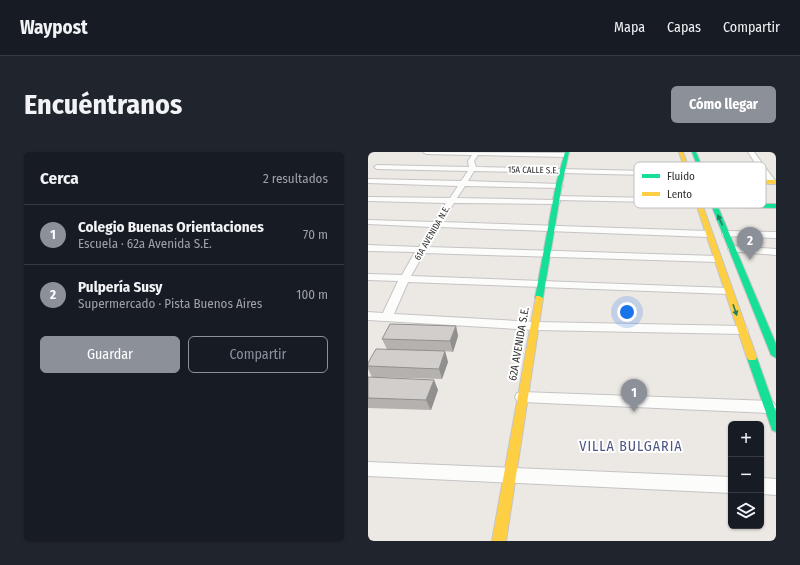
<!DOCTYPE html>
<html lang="es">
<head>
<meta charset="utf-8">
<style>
	body { margin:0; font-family:"Fira Sans Condensed",sans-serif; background:#20242c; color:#f1f3f6 }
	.controls { position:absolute; right:12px; bottom:12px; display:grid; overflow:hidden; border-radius:6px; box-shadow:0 1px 3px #0004 }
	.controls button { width:36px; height:36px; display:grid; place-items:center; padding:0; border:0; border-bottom:1px solid #363941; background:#171b24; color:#f1f3f6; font:20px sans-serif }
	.you { position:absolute; left:259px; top:160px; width:14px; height:14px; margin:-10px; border:3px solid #fff; border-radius:50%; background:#1a73e8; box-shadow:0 0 0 6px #1a73e833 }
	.badge { display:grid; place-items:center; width:26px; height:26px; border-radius:50%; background:#8c9099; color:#fff; font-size:13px; font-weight:700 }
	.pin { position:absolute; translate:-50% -33px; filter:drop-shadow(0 1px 2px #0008) }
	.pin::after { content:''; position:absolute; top:21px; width:14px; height:12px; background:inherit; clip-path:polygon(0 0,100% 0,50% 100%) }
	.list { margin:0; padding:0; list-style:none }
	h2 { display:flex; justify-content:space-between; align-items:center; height:52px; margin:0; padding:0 16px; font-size:17px }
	h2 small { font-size:13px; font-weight:400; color:#9ea1a6 }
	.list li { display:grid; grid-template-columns:26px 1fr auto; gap:12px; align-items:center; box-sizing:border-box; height:60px; padding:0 16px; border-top:1px solid #363941 }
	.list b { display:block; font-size:15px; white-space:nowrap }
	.list p { margin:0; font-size:13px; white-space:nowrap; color:#9ea1a6 }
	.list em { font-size:13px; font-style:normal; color:#9ea1a6 }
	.actions { display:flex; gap:8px; padding:12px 16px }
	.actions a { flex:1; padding:9px 0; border:1px solid #8c9099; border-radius:6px; text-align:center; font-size:14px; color:#8c9099 }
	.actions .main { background:#8c9099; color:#fff }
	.icon { flex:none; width:22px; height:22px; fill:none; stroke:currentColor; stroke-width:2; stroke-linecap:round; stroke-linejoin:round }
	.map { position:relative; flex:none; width:408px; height:389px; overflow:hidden; border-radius:6px }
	header { display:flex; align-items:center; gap:24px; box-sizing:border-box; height:56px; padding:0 20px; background:#171b24; border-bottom:1px solid #363941 }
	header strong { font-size:19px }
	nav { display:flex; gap:22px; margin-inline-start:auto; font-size:14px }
	.intro { display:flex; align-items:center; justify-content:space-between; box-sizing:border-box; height:96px; padding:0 24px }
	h1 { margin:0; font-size:28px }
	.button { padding:10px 18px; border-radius:6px; background:#8c9099; color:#fff; font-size:14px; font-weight:700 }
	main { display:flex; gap:24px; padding:0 24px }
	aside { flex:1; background:#171b24; border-radius:6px; box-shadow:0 1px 3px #0004 }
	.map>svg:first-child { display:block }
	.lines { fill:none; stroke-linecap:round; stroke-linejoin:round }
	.street-casing { stroke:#c5c4c5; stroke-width:2 }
	.fast-casing { stroke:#c5c4c5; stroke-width:2 }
	.slow-casing { stroke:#c5c4c5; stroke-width:2 }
	.street { fill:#fcfcfb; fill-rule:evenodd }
	.fast { fill:#16e098; fill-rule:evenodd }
	.slow { fill:#ffcf43; fill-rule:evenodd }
	.wall { fill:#b4b1af }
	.shaded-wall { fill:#92908e }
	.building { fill:#d1cecb; stroke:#92908e }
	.oneway { fill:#237e5e }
	.labels { text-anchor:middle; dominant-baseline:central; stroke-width:4; stroke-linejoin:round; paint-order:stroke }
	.far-street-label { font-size:9px; fill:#2e2e2e; stroke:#fff }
	.street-label { font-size:11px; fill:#2e2e2e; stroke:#fff }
	.near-neighbourhood-label { font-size:14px; letter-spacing:1px; fill:#4d5680; stroke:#fff }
	.key { fill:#fff; stroke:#c0c0c0; stroke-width:1 }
	.key-label { font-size:11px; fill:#2e2e2e }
</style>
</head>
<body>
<header>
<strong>Waypost</strong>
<nav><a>Mapa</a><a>Capas</a><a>Compartir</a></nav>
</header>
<div class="intro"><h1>Encuéntranos</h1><a class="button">Cómo llegar</a></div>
<main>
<aside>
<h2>Cerca<small>2 resultados</small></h2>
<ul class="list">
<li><span class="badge">1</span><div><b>Colegio Buenas Orientaciones</b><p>Escuela · 62a Avenida S.E.</p></div><em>70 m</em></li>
<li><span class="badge">2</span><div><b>Pulpería Susy</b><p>Supermercado · Pista Buenos Aires</p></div><em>100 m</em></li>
</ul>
<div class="actions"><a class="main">Guardar</a><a>Compartir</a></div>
</aside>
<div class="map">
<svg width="408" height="389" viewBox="0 0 408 389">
	<rect width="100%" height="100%" fill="#ece8e4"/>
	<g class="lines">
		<!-- street casing -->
		<g class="street-casing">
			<path id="street" d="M55 0 198 1 201 3 198 5 110 3 106 9 108 15 321 20 324 22 321 24 106 19 100 29 191 32 195 34 191 36 97 34 89 46 186 48 185 46 189 44 329 47 333 49 329 51 191 48 192 50 188 52 86 51 74 70 340 79 344 82 340 85 71 75 59 95 349 104 354 107 349 110 56 101 43 124 360 136 365 139 360 142 40 130 26 162 167 170 374 174 378 175 380 178 378 181 374 182 167 178 0 168V160L15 161 30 129 0 128V122L34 123 47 100 0 99V93L51 95 63 75 0 72V68L66 70 78 51 0 49V45L82 46 90 34 0 31V27L93 29 100 19 9 17 6 15 9 13 101 15 100 9 104 3 58 2Z
				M380 0H386L408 30 407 32H401Z
				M358 79 408 80V86L355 84 354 82 355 80Z
				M365 94 408 97V103L362 99 360 97 362 95Z
				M154 240 401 249 406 251 408 255 406 259 401 261 154 250 149 249 147 245 149 241Z
				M0 310 363 325V341L0 324Z
				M393 326 408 327V343L393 342Z"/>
		</g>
		<!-- fast casing -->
		<g class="fast-casing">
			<path id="fast" d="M197 0H201L194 32 175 146 171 148 167 146 188 32Z
				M324 0H328L349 51 408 52V56L350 55 408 192V206L403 203 344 55H334L331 53 334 51H343Z
				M384 203 387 204 389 206 408 260V280L404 278 403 275 379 206 381 204Z"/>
		</g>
		<!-- slow casing -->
		<g class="slow-casing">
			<path id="slow" d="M311 0H315L325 27 408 28V32L326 29 389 206 387 208H381L379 206Z
				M168 144H171L175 146 138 389H124Z"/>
		</g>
		<!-- street -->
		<use href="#street" class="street"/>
		<!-- fast -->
		<use href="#fast" class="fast"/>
		<!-- slow -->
		<use href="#slow" class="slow"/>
	</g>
	<!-- wall -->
	<path class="wall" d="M88 174 90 184 85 200 77 199 80 210 74 227 4 225 0 217V211L19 197 14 187Z
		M0 225 66 228 70 238 63 258 0 256Z"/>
	<!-- shaded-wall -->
	<path class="shaded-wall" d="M88 174 90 184 85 200 82 189Z
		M77 199 80 210 74 227 71 217Z
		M66 228 70 238 63 258 58 248Z"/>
	<!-- building -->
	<path class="building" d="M22 172 88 174 82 189 14 187Z
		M8 197 77 199 71 217 0 214V211Z
		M0 225 66 228 58 248 0 246Z"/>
	<!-- one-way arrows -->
	<defs><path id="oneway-solid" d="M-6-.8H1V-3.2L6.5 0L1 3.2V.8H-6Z"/></defs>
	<g class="oneway">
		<use href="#oneway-solid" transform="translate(352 68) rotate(-115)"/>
		<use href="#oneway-solid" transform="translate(367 158) rotate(71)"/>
	</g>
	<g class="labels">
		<!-- far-street labels -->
		<g class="far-street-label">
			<text transform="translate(165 18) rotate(1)">15A CALLE S.E.</text>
			<text transform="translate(64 81) rotate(-60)">61A AVENIDA N.E.</text>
		</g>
		<!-- street labels -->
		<g class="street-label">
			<text transform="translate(151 192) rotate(-80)">62A AVENIDA S.E.</text>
		</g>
		<!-- near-neighbourhood labels -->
		<g class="near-neighbourhood-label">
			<text x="263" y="294">VILLA BULGARIA</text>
		</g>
	</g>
	<!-- legend -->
	<rect x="266" y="10" width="132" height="46" rx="6" class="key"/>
	<rect x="274" y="22" width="18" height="4" fill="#16e098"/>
	<rect x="274" y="40" width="18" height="4" fill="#ffcf43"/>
	<g class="key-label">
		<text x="299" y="28">Fluido</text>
		<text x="299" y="46">Lento</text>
	</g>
</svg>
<div class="controls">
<button>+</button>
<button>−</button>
<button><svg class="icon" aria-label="layers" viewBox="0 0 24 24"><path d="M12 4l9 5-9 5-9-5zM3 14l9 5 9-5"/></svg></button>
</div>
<div class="you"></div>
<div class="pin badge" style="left:266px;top:260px">1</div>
<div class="pin badge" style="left:382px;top:108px">2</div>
</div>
</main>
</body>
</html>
